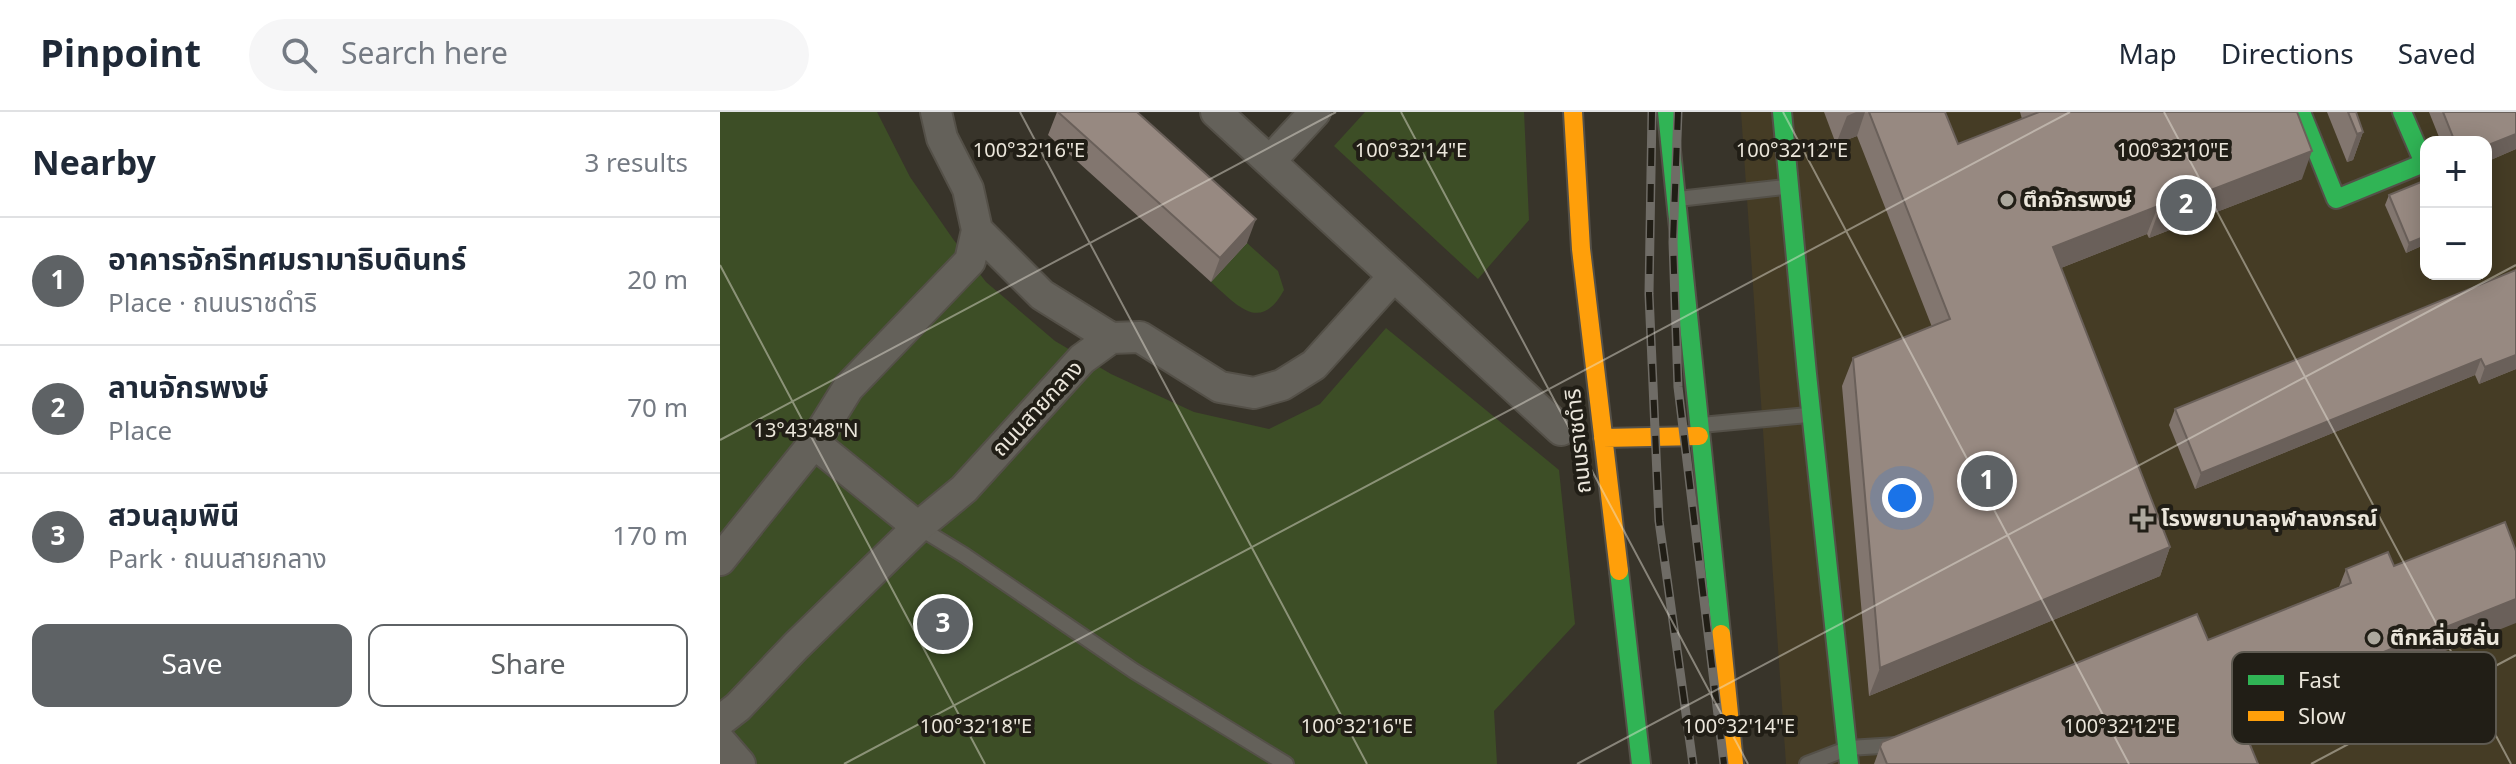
<!DOCTYPE html>
<html lang="en">
<head>
<meta charset="utf-8">
<style>
	body { margin:0; font-family:Georgia,"Noto Sans Thai",serif; background:#f6f6f7; color:#1f2937 }
	.controls { position:absolute; right:24px; top:24px; display:grid; overflow:hidden; border-radius:16px; box-shadow:0 4px 20px #0003 }
	.controls button { width:72px; height:72px; display:grid; place-items:center; padding:0; border:0; border-bottom:2px solid #e0e1e3; background:#fff; color:#1f2937; font:40px sans-serif }
	.you { position:absolute; left:1182px; top:386px; width:28px; height:28px; margin:-20px; border:6px solid #fff; border-radius:50%; background:#1a73e8; box-shadow:0 0 0 12px #1a73e833 }
	.badge { display:grid; place-items:center; width:52px; height:52px; border-radius:50%; background:#5e6265; color:#fff; font-size:26px; font-weight:700 }
	.pin { position:absolute; translate:-50% -50%; border:4px solid #fff; box-shadow:0 2px 8px #0006 }
	.list { margin:0; padding:0; list-style:none }
	h2 { display:flex; justify-content:space-between; align-items:center; height:104px; margin:0; padding:0 32px; font-size:34px }
	h2 small { font-size:26px; font-weight:400; color:#747a83 }
	.list li { display:grid; grid-template-columns:52px 1fr auto; gap:24px; align-items:center; box-sizing:border-box; height:128px; padding:0 32px; border-top:2px solid #e0e1e3 }
	.list b { display:block; font-size:30px; white-space:nowrap }
	.list p { margin:0; font-size:26px; white-space:nowrap; color:#747a83 }
	.list em { font-size:26px; font-style:normal; color:#747a83 }
	.actions { display:flex; gap:16px; padding:24px 32px }
	.actions a { flex:1; padding:18px 0; border:2px solid #5e6265; border-radius:16px; text-align:center; font-size:28px; color:#5e6265 }
	.actions .main { background:#5e6265; color:#fff }
	.icon { flex:none; width:44px; height:44px; fill:none; stroke:currentColor; stroke-width:2; stroke-linecap:round; stroke-linejoin:round }
	.map { position:relative; flex:none; width:1796px; height:652px; overflow:hidden }
	header { display:flex; align-items:center; gap:48px; box-sizing:border-box; height:112px; padding:0 40px; background:#fff; border-bottom:2px solid #e0e1e3 }
	header strong { font-size:38px }
	nav { display:flex; gap:44px; margin-inline-start:auto; font-size:28px }
	.search { width:560px; height:72px; background:#f6f6f7; display:flex; align-items:center; gap:20px; box-sizing:border-box; padding:0 28px; border-radius:44px; color:#747a83; font-size:30px }
	main { display:flex }
	aside { flex:1; background:#fff }
	.map>svg:first-child { display:block }
	.built { fill:#453c25; fill-rule:evenodd }
	.green { fill:#3d4e26 }
	.lines { fill:none; stroke-linecap:round; stroke-linejoin:round }
	.lane-casing { stroke:#545048; stroke-width:18 }
	.street-casing { stroke:#545048; stroke-width:34 }
	.fast-casing { stroke:#545048; stroke-width:22 }
	.slow-casing { stroke:#545048; stroke-width:22 }
	.lane { stroke:#64615a; stroke-width:14 }
	.street { stroke:#64615a; stroke-width:30 }
	.fast { stroke:#30b455; stroke-width:18 }
	.slow { stroke:#ff9f0a; stroke-width:18 }
	.rail-casing { stroke:#6f6c66; stroke-width:9 }
	.rail { stroke:#211e16; stroke-width:6; stroke-dasharray:18; stroke-linecap:butt }
	.wall { fill:#82766f }
	.shaded-wall { fill:#6a605a }
	.building { fill:#978981; stroke:#6a605a; stroke-width:2 }
	.ticks { fill:none; stroke:#ebe6db; stroke-width:2; stroke-opacity:0.45 }
	.poi-dot { fill:#aca89d; stroke:#211e16; stroke-width:3 }
	.labels { text-anchor:middle; dominant-baseline:central; stroke-width:8; stroke-linejoin:round; paint-order:stroke }
	.poi-label { font-size:22px; font-weight:bold; fill:#ebe6db; stroke:#211e16; text-anchor:start }
	.street-label { font-size:22px; fill:#ebe6db; stroke:#211e16 }
	.key { fill:#211e16; stroke:#5e5a51; stroke-width:2 }
	.key-label { font-size:22px; fill:#ebe6db }
	.ticks-label { font-size:20px; text-anchor:middle; fill:#ebe6db; stroke:#211e16; stroke-width:8; stroke-linejoin:round; paint-order:stroke }
</style>
</head>
<body>
<header>
<strong>Pinpoint</strong>
<div class="search"><svg class="icon" aria-label="search" viewBox="0 0 24 24"><circle cx="10" cy="10" r="6"/><path d="M15 15l6 6"/></svg>Search here</div>
<nav><a>Map</a><a>Directions</a><a>Saved</a></nav>
</header>
<main>
<aside>
<h2>Nearby<small>3 results</small></h2>
<ul class="list">
<li><span class="badge">1</span><div><b>อาคารจักรีทศมรามาธิบดินทร์</b><p>Place · ถนนราชดำริ</p></div><em>20 m</em></li>
<li><span class="badge">2</span><div><b>ลานจักรพงษ์</b><p>Place</p></div><em>70 m</em></li>
<li><span class="badge">3</span><div><b>สวนลุมพินี</b><p>Park · ถนนสายกลาง</p></div><em>170 m</em></li>
</ul>
<div class="actions"><a class="main">Save</a><a>Share</a></div>
</aside>
<div class="map">
<svg width="1796" height="652" viewBox="0 0 1796 652">
	<rect width="100%" height="100%" fill="#38342a"/>
	<!-- built -->
	<path class="built" d="M1021 0H1796V652H1066ZM1706 30H1766V162H1706Z"/>
	<!-- green -->
	<path class="green" d="M0 0H157L190 65 233 127 266 170 335 229 391 262 474 300 549 317 600 292 666 216 839 358 855 512 774 599 777 652H0Z
		M645 0H804L809 108 758 167 614 34Z
		M527 131 558 159 564 178C540 222 517 193 491 170Z"/>
	<g class="lines">
		<!-- lane casing -->
		<g class="lane-casing">
			<path id="lane" d="M958 87 1065 75
				M981 313 1088 303
				M198 415 244 443 414 559 566 652
				M1087 652 1129 636 1176 633"/>
		</g>
		<!-- street casing -->
		<g class="street-casing">
			<path id="street" d="M496 0 841 318
				M550 49 595 0
				M257 118 322 183 391 226
				M94 331 198 415
				M0 448 94 331 128 276 250 149 257 118 248 77 222 26 216 0
				M0 609 18 595 76 534 198 415 244 377 362 247 391 226 420 225 500 275 534 281 562 273 594 253 674 164
				M0 629 20 652"/>
		</g>
		<!-- fast casing -->
		<g class="fast-casing">
			<path id="fast" d="M947 0 1001 522
				M1062 0 1087 262 1129 652
				M1581 0 1616 87 1704 51 1682 0
				M899 459 921 652"/>
		</g>
		<!-- slow casing -->
		<g class="slow-casing">
			<path id="slow" d="M853 0 861 137 899 459
				M883 326 979 324
				M1001 522 1014 652"/>
		</g>
		<!-- lane -->
		<use href="#lane" class="lane"/>
		<!-- street -->
		<use href="#street" class="street"/>
		<!-- fast -->
		<use href="#fast" class="fast"/>
		<!-- slow -->
		<use href="#slow" class="slow"/>
		<!-- rail casing -->
		<g class="rail-casing">
			<path id="rail" d="M932 0 929 182 939 409 973 652
				M958 0 953 130 958 275 1004 652"/>
		</g>
		<!-- rail -->
		<use href="#rail" class="rail"/>
	</g>
	<!-- wall -->
	<path class="wall" d="M337 0H417L527 131 491 170 328 23Z
		M1104 0H1225L1238 32 1302 7 1300 0H1577L1582 67 1429 126 1427 122 1341 156 1450 435 1440 464 1149 584 1122 274 1133 246 1212 215 1137 24 1116 32Z
		M1607 0H1636L1643 20 1633 48 1627 50Z
		M1709 0H1796V37L1766 50V30H1721Z
		M1669 83 1706 132 1686 141 1665 93Z
		M1796 158V257L1759 272 1755 263 1475 377 1449 313 1455 297Z
		M1668 440 1525 619 1538 652H1154L1162 630 1488 528 1619 475 1626 457Z"/>
	<!-- shaded-wall -->
	<path class="shaded-wall" d="M1136 0H1145L1137 24 1116 32 1127 4Z
		M1643 20 1633 48 1627 50 1637 22Z
		M1796 22V37L1766 50V34Z
		M1592 39 1582 67 1429 126 1439 98Z
		M1438 94 1427 122 1323 163 1333 135Z
		M536 107 527 131 491 170 500 146Z
		M1706 124V132L1686 141 1689 131Z
		M1796 243V257L1759 272 1765 255Z
		M1761 247 1755 263 1475 377 1481 361Z
		M1450 435 1440 464 1149 584 1160 556Z
		M1796 487V511L1507 626 1516 599Z"/>
	<!-- building -->
	<path class="building" d="M338 0H417L536 107 500 146Z
		M1149 0H1225L1238 32 1319 0H1577L1592 39 1439 98 1438 94 1333 135 1450 435 1160 556 1133 246 1230 207Z
		M1628 0H1636L1643 20 1637 22Z
		M1723 0H1796V22L1766 34V30H1735Z
		M1706 68V124L1689 131 1669 83Z
		M1796 158V243L1765 255 1761 247 1481 361 1455 297Z
		M1785 410 1796 439V487L1516 599 1538 652H1167L1160 635 1162 630 1477 502 1488 528 1631 471 1626 457 1668 440 1674 454Z"/>
	<!-- ticks -->
	<path class="ticks" d="M300 0 647 652M681 0 1028 652M1063 0 1409 652M1444 0 1791 652M0 153 265 652M0 328 616 0M124 652 1350 0M857 652 1796 153M1591 652 1796 543"/>
	<!-- markers -->
	<g class="poi-dot">
		<circle cx="1287" cy="88" r="8"/>
		<path d="M1419 395h8v8h8v8h-8v8h-8v-8h-8v-8h8z"/>
		<circle cx="1654" cy="526" r="8"/>
	</g>
	<g class="labels">
		<!-- poi labels -->
		<g class="poi-label">
			<text x="1303" y="88">ตึกจักรพงษ์</text>
			<text x="1441" y="407">โรงพยาบาลจุฬาลงกรณ์</text>
			<text x="1670" y="526">ตึกหลิ่มซีลั่น</text>
		</g>
		<!-- street labels -->
		<g class="street-label">
			<text transform="translate(318 297) rotate(-47)">ถนนสายกลาง</text>
			<text transform="translate(859 329) rotate(-96)">ถนนราชดำริ</text>
		</g>
	</g>
	<!-- legend -->
	<rect x="1512" y="540" width="264" height="92" rx="12" class="key"/>
	<rect x="1528" y="563" width="36" height="10" fill="#30b455"/>
	<rect x="1528" y="599" width="36" height="10" fill="#ff9f0a"/>
	<g class="key-label">
		<text x="1578" y="576">Fast</text>
		<text x="1578" y="612">Slow</text>
	</g>
	<g class="ticks-label">
		<text x="309" y="45">100°32'16"E</text>
		<text x="1072" y="45">100°32'12"E</text>
		<text x="691" y="45">100°32'14"E</text>
		<text x="1453" y="45">100°32'10"E</text>
		<text x="86" y="325">13°43'48"N</text>
		<text x="256" y="621">100°32'18"E</text>
		<text x="637" y="621">100°32'16"E</text>
		<text x="1019" y="621">100°32'14"E</text>
		<text x="1400" y="621">100°32'12"E</text>
	</g>
</svg>
<div class="controls">
<button>+</button>
<button>−</button>
</div>
<div class="you"></div>
<div class="pin badge" style="left:1267px;top:369px">1</div>
<div class="pin badge" style="left:1466px;top:93px">2</div>
<div class="pin badge" style="left:223px;top:512px">3</div>
</div>
</main>
</body>
</html>
